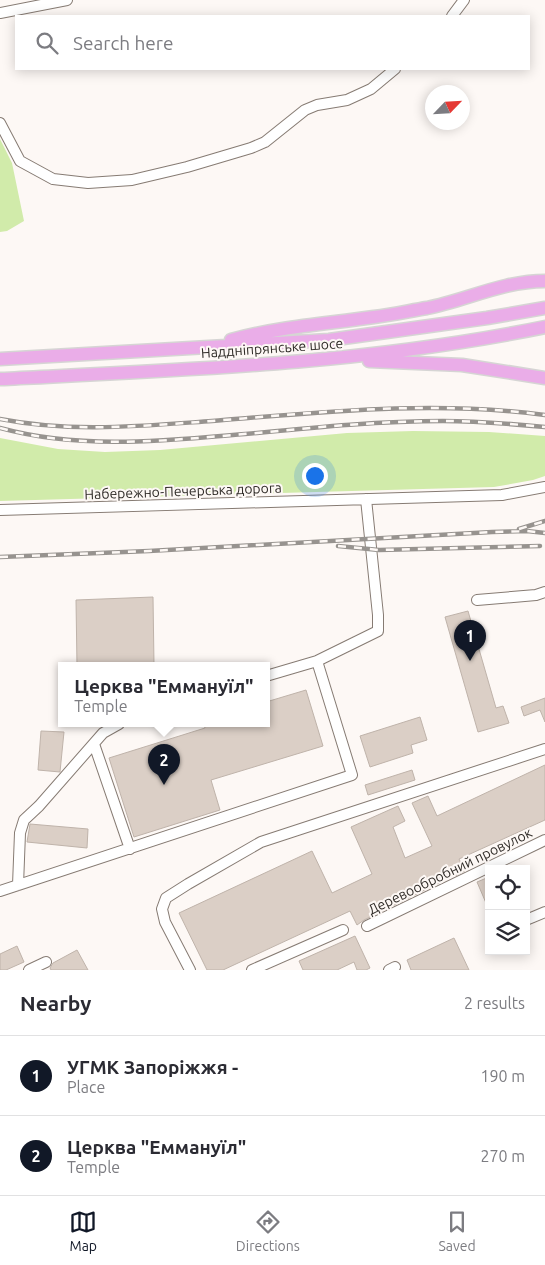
<!DOCTYPE html>
<html lang="en">
<head>
<meta charset="utf-8">
<style>
	body { margin:0; font-family:Ubuntu,sans-serif; background:#f2f2f3; color:#2b2b33 }
	.controls { position:absolute; right:15px; bottom:15px; display:grid; overflow:hidden; border-radius:0px; box-shadow:0 2px 12px #0003 }
	.controls button { width:45px; height:45px; display:grid; place-items:center; padding:0; border:0; border-bottom:1px solid #e1e1e2; background:#fff; color:#2b2b33; font:25px sans-serif }
	.compass { position:absolute; left:425px; top:85px; width:45px; height:45px; border-radius:50%; background:#fff; box-shadow:0 2px 12px #0003; rotate:65deg }
	.you { position:absolute; left:314px; top:475px; width:18px; height:18px; margin:-12px; border:4px solid #fff; border-radius:50%; background:#1a73e8; box-shadow:0 0 0 8px #1a73e833 }
	.badge { display:grid; place-items:center; width:32px; height:32px; border-radius:50%; background:#111827; color:#fff; font-size:16px; font-weight:700 }
	.pin { position:absolute; translate:-50% -41px; filter:drop-shadow(0 1px 2px #0008) }
	.pin::after { content:''; position:absolute; top:26px; width:18px; height:15px; background:inherit; clip-path:polygon(0 0,100% 0,50% 100%) }
	.popup { position:absolute; left:58px; top:662px; width:212px; height:65px; box-sizing:border-box; display:grid; place-content:center; border-radius:0px; background:#fff; filter:drop-shadow(0 1px 4px #0005); font-size:16px; white-space:nowrap; color:#7c7c81 }
	.popup b { font-size:19px; color:#2b2b33 }
	.popup::after { content:''; position:absolute; left:50%; top:100%; margin-left:-10px; border:10px solid transparent; border-top-color:#fff }
	.list { margin:0; padding:0; list-style:none }
	h2 { display:flex; justify-content:space-between; align-items:center; height:65px; margin:0; padding:0 20px; font-size:21px }
	h2 small { font-size:16px; font-weight:400; color:#7c7c81 }
	.list li { display:grid; grid-template-columns:32px 1fr auto; gap:15px; align-items:center; box-sizing:border-box; height:80px; padding:0 20px; border-top:1px solid #e1e1e2 }
	.list b { display:block; font-size:19px; white-space:nowrap }
	.list p { margin:0; font-size:16px; white-space:nowrap; color:#7c7c81 }
	.list em { font-size:16px; font-style:normal; color:#7c7c81 }
	.icon { flex:none; width:28px; height:28px; fill:none; stroke:currentColor; stroke-width:2; stroke-linecap:round; stroke-linejoin:round }
	.map { position:relative; flex:none; width:545px; height:970px; overflow:hidden }
	.search { position:absolute; background:#fff; box-shadow:0 2px 12px #0003; left:15px; right:15px; top:15px; height:55px; display:flex; align-items:center; gap:12px; box-sizing:border-box; padding:0 18px; border-radius:0px; color:#7c7c81; font-size:19px }
	.sheet { height:225px; background:#fff }
	nav { display:flex; justify-content:space-around; align-items:center; box-sizing:border-box; height:70px; border-top:1px solid #e1e1e2; background:#fff; font-size:14px; color:#7c7c81 }
	nav a { display:grid; justify-items:center; gap:2px }
	nav .on { color:#111827 }
	.map>svg:first-child { display:block }
	.green { fill:#d1ebaa }
	.building { fill:#dbcfc6; stroke:#bfb3aa }
	.lines { fill:none; stroke-linecap:round; stroke-linejoin:round }
	.minor-casing { stroke:#867b73; stroke-width:12 }
	.major-casing { stroke:#d6d5d4; stroke-width:15 }
	.minor { stroke:#fff; stroke-width:10 }
	.major { stroke:#eaade8; stroke-width:12 }
	.rail-casing { stroke:#97938f; stroke-width:4.5 }
	.rail { stroke:#fdf8f5; stroke-width:2.5; stroke-dasharray:8; stroke-linecap:butt }
	.labels { text-anchor:middle; dominant-baseline:central; stroke-width:4; stroke-linejoin:round; paint-order:stroke }
	.street-label { font-size:14px; fill:#302c28; stroke:#fdf8f5 }
</style>
</head>
<body>
<div class="map">
<svg width="545" height="970" viewBox="0 0 545 970">
	<rect width="100%" height="100%" fill="#fdf8f5"/>
	<!-- green -->
	<path class="green" d="M0 139 12 163 24 221 7 231 0 232Z
		M413 431 489 432 545 436V476L533 480 494 487 0 501V438L58 449 105 452 160 450 347 433Z"/>
	<!-- building -->
	<path class="building" d="M153 597 154 665 77 666 76 600Z
		M468 611 496 708 503 706 509 723 478 732 445 617Z
		M306 690 323 746 211 780 220 810 134 837 109 758 205 728 204 724H266V702Z
		M545 698V722L540 710 524 716 521 707Z
		M420 717 427 740 411 745 413 753 370 767 360 736Z
		M41 731 64 732 60 772 38 770Z
		M545 765V820L459 859 465 871 455 876 453 871 440 878 441 882 364 920 357 925 350 911 223 970H207L179 913 312 851 332 893 372 874 351 827 398 806 405 821 393 827 405 858 432 846 412 803 428 796 437 816Z
		M412 770 415 780 368 795 365 785Z
		M30 824 88 829 87 848 27 842Z
		M489 877V910L477 882Z
		M355 936 370 968 366 970H357L354 962 337 970H303L299 961Z
		M454 938 469 970H411L407 960Z
		M17 946 24 962 6 970H0V954Z
		M77 950 88 970H51L50 968 53 963Z"/>
	<g class="lines">
		<!-- minor casing -->
		<g class="minor-casing">
			<path id="minor" d="M0 13 67 0
				M452 16 464 0
				M0 123 20 161 53 179 88 183 132 180 187 167 251 148 265 142 305 110 317 105 347 100 371 89 395 69
				M0 510 502 495 545 487
				M477 600 536 595 545 592
				M266 676 317 661 378 631V615L366 499
				M94 744 130 849
				M18 885 20 833 24 820 39 806 103 733 119 724
				M0 891 352 775 317 661
				M526 920 545 912
				M367 926 545 840
				M29 970 46 962
				M190 970 165 922 162 909 166 898 188 884 261 842 545 749
				M252 970 343 930
				M389 970 395 967"/>
		</g>
		<!-- major casing -->
		<g class="major-casing">
			<path id="major" d="M231 340C278 327 326 324 374 317 392 315 409 311 427 308 467 300 503 281 545 281
				M0 359 329 340 487 318 545 308
				M369 361 462 365 545 378
				M0 379C182 370 365 364 545 327"/>
		</g>
		<!-- minor -->
		<use href="#minor" class="minor"/>
		<!-- major -->
		<use href="#major" class="major"/>
		<!-- rail casing -->
		<g class="rail-casing">
			<path id="rail" d="M0 419C71 433 141 426 212 421 323 412 434 400 545 415
				M0 428C84 451 171 440 257 433 319 427 381 421 443 421 475 421 513 424 545 427
				M519 529 545 521
				M338 546 379 550 540 546
				M0 557 149 551 492 532 527 531 545 533"/>
		</g>
		<!-- rail -->
		<use href="#rail" class="rail"/>
	</g>
	<g class="labels">
		<!-- street labels -->
		<g class="street-label">
			<text transform="translate(272 348) rotate(-4)">Наддніпрянське шосе</text>
			<text transform="translate(183 491) rotate(-2)">Набережно-Печерська дорога</text>
			<text transform="translate(450 871) rotate(-26)">Деревообробний провулок</text>
		</g>
	</g>
</svg>
<div class="controls">
<button><svg class="icon" aria-label="locate" viewBox="0 0 24 24"><circle cx="12" cy="12" r="6"/><path d="M12 2v4M12 18v4M2 12h4M18 12h4"/></svg></button>
<button><svg class="icon" aria-label="layers" viewBox="0 0 24 24"><path d="M12 4l9 5-9 5-9-5zM3 14l9 5 9-5"/></svg></button>
</div>
<svg class="compass" viewBox="-18 -18 36 36"><path d="M0-13l5 13h-10z" fill="#e53935"/><path d="M0 13l5-13h-10z" fill="#7c7c81"/></svg>
<div class="you"></div>
<div class="pin badge" style="left:470px;top:661px">1</div>
<div class="pin badge" style="left:164px;top:785px">2</div>
<div class="popup"><b>Церква &quot;Еммануїл&quot;</b>Temple</div>
<div class="search"><svg class="icon" aria-label="search" viewBox="0 0 24 24"><circle cx="10" cy="10" r="6"/><path d="M15 15l6 6"/></svg>Search here</div>
</div>
<section class="sheet">
<h2>Nearby<small>2 results</small></h2>
<ul class="list">
<li><span class="badge">1</span><div><b>УГМК Запоріжжя -</b><p>Place</p></div><em>190 m</em></li>
<li><span class="badge">2</span><div><b>Церква &quot;Еммануїл&quot;</b><p>Temple</p></div><em>270 m</em></li>
</ul>
</section>
<nav>
<a class="on"><svg class="icon" aria-label="map" viewBox="0 0 24 24"><path d="M3 6l6-2 6 2 6-2v14l-6 2-6-2-6 2zM9 4v14M15 6v14"/></svg>Map</a>
<a><svg class="icon" aria-label="directions" viewBox="0 0 24 24"><path d="M12 3l9 9-9 9-9-9zM9 14v-3h6M13 9l2 2-2 2"/></svg>Directions</a>
<a><svg class="icon" aria-label="saved" viewBox="0 0 24 24"><path d="M7 4h10v16l-5-4-5 4z"/></svg>Saved</a>
</nav>
</body>
</html>
